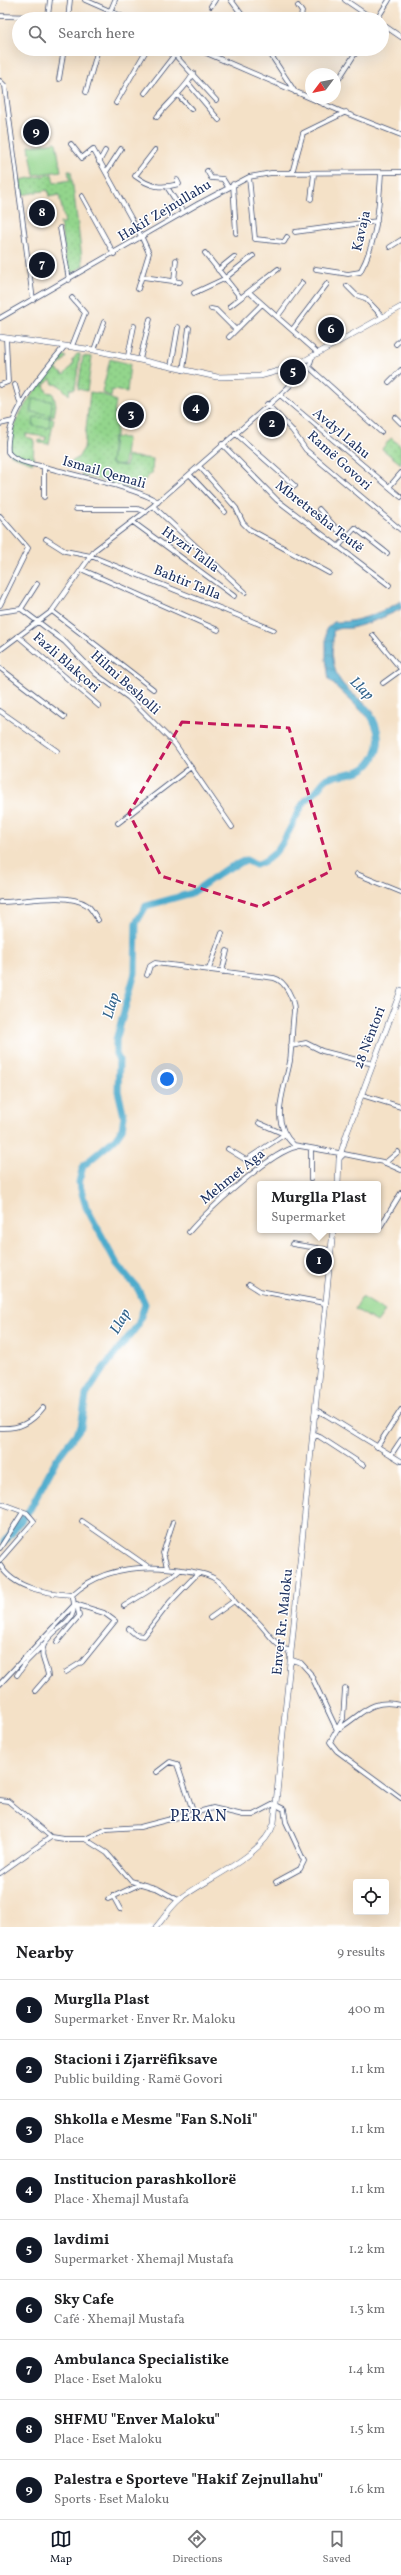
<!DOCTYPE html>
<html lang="en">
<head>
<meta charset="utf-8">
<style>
	body { margin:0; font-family:Vollkorn,serif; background:#f6f6f6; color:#202124 }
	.controls { position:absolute; right:12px; bottom:12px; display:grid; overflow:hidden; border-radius:4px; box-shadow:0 4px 16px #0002 }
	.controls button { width:36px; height:36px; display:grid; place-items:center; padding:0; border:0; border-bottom:1px solid #e0e0e0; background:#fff; color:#202124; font:20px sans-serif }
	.compass { position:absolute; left:305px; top:68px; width:36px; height:36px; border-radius:50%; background:#fff; box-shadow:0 4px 16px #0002; rotate:238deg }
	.you { position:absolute; left:167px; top:1079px; width:14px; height:14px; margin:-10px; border:3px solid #fff; border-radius:50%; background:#1a73e8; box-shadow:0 0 0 6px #1a73e833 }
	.badge { display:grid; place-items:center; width:26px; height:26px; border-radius:50%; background:#111827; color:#fff; font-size:13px; font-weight:700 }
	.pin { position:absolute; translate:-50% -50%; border:2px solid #fff; box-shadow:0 1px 4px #0006 }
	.popup { position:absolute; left:257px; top:1181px; width:124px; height:52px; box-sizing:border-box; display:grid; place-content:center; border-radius:4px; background:#fff; filter:drop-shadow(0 1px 3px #0005); font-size:13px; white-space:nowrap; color:#757577 }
	.popup b { font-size:15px; color:#202124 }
	.popup::after { content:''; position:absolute; left:50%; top:100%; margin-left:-8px; border:8px solid transparent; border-top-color:#fff }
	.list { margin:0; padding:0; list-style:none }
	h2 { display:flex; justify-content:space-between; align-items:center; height:52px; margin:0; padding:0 16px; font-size:17px }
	h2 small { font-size:13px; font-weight:400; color:#757577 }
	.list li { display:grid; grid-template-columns:26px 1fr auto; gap:12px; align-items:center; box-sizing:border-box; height:60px; padding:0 16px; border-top:1px solid #e0e0e0 }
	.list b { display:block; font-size:15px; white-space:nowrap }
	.list p { margin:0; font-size:13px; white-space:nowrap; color:#757577 }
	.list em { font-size:13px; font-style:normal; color:#757577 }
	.icon { flex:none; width:22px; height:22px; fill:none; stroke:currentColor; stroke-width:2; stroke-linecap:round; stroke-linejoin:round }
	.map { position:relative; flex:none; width:401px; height:1927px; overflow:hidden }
	.search { position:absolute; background:#fff; box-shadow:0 4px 16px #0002; left:12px; right:12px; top:12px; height:44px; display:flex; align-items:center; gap:10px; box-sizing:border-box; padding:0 14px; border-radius:22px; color:#757577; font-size:15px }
	.sheet { height:592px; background:#fff }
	nav { display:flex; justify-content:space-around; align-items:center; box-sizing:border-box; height:56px; border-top:1px solid #e0e0e0; background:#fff; font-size:11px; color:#757577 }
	nav a { display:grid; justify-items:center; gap:2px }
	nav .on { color:#111827 }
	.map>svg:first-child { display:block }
	.grass { fill:url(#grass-dots); stroke:#578275 }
	.park { fill:#93d58c; stroke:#578275 }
	.water { fill:url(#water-ripples); stroke:#346d95 }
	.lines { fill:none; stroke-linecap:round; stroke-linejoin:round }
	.river { stroke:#4dabcc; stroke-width:7 }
	.minor-casing { stroke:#3c4a6e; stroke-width:5.5 }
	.major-casing { stroke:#3c4a6e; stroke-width:6 }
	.minor { stroke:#fff; stroke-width:4 }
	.major { stroke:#fff; stroke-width:5 }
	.marked { fill:none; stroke:#c2185b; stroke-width:3; stroke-dasharray:8 5; stroke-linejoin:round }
	.labels { text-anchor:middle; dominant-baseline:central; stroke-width:3; stroke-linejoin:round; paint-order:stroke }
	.street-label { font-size:14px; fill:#1b2f5e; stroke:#fff }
	.water-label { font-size:15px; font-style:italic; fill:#2f618a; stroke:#fff }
	.quarter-label { font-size:16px; letter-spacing:1px; fill:#1b2f5e; stroke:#fff }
</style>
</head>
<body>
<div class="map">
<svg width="401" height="1927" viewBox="0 0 401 1927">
	<defs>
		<pattern id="grass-dots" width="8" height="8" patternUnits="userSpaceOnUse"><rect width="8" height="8" fill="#93d58c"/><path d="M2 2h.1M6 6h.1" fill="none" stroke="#7eb77b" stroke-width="1.8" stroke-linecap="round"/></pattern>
		<pattern id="water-ripples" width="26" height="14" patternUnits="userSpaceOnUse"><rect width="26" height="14" fill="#4dabcc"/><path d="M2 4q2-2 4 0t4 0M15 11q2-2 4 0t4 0" fill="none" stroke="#3f8ca9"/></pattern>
	</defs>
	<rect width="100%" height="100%" fill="#fff"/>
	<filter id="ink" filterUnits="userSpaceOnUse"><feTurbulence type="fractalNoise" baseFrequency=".025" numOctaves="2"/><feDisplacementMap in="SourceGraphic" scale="8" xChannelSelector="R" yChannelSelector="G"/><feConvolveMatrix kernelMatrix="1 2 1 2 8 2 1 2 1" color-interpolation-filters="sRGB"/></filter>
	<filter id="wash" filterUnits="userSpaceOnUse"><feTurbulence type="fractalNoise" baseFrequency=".012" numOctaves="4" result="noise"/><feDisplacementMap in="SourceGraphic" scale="16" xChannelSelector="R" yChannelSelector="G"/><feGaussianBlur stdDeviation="0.9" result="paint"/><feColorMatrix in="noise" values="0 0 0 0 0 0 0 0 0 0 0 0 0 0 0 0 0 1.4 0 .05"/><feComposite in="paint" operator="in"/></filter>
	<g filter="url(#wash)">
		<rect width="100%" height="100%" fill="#f4e1c7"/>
		<!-- grass -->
		<path class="grass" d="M68 171H71L83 266 69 275 60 223H65L59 195 49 197 48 190 22 195 20 180 52 174 54 183 70 180Z
			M77 354H80V356L75 389H70L69 395 59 385 53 384 51 379 44 385 47 392 53 393 56 405 54 416 48 417 54 419 49 444 39 443V440L45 441 46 437 26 434V437L33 439 34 442 33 463 11 455C0 429 47 374 63 355L66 357 56 369 64 375 74 363 72 361Z
			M83 356 92 357 87 391 78 389Z
			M110 359 130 364 127 392 112 390 111 397 102 392Z
			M90 392 102 394 116 401 114 415 117 416 116 436 113 437 111 464 126 466 127 456 153 459 152 471 153 472 134 490 82 475 80 468 69 463 78 458 84 448Z
			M391 438 401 446V464L382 449Z"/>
		<!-- park -->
		<path class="park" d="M56 142 61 171 34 175 29 146Z
			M32 399 52 401 51 415 31 412Z
			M34 417 50 418 49 428 33 426Z
			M114 437 127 438 124 465 111 464Z
			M362 1297 385 1311 377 1322 355 1309Z"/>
		<!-- water -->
		<path class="water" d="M401 601V609C385 617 368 624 351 628 344 629 339 627 333 631 334 641 331 650 333 659 336 689 357 693 374 713L370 719 329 680 326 659V629L334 622C358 623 381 612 401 601Z"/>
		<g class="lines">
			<!-- river -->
			<path class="river" d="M5 1542 30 1509 56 1460 81 1427 86 1395 103 1369 138 1325 145 1304 138 1289 117 1264 86 1207 79 1182 83 1166 115 1139 122 1129 124 1116 118 1091 119 1060 116 1054V1040L135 973 136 923 146 906 192 893 223 871 246 860 256 865C283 856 289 826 303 804 306 799 312 796 316 791 320 787 324 780 328 778 346 771 364 778 375 755 383 739 376 721 366 709"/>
		</g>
	</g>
	<g filter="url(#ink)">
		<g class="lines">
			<!-- minor casing -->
			<g class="minor-casing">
				<path id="minor" d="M85 0 128 19
					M231 0 245 19
					M345 0 373 19
					M211 6 215 0
					M298 6 302 12 300 19
					M0 16 43 17 48 16 50 0
					M68 19 70 0
					M107 19 115 0
					M377 19 389 0
					M382 24 401 37
					M197 49 340 111 401 135
					M267 49 295 92
					M175 55 216 100
					M59 79 64 49
					M0 81 5 86 33 300
					M188 83 219 120
					M335 85 358 49
					M86 92 98 49
					M145 93 179 49
					M177 94 191 109
					M116 103 147 49
					M323 104 327 98
					M157 117C165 106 191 83 193 73
					M71 144 82 158 93 149 142 238 149 253 138 289
					M155 150 135 176C150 187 161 189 179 184L177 180
					M99 162 105 151
					M207 171 211 178 223 179 228 187
					M106 172 121 149
					M292 173 303 133 346 112
					M249 177 255 239 284 242 287 237
					M233 184 236 233
					M167 187 183 212
					M82 196 114 254
					M311 199 314 174
					M60 228 69 280
					M295 232 377 221
					M390 247 401 240
					M205 253 240 297
					M316 269 348 274 360 272C377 242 379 207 381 173
					M218 270 234 257
					M143 277 180 282
					M174 282 176 260
					M347 286 356 295 365 298 383 317
					M249 292 318 353
					M194 293 224 279 253 256
					M72 298 85 313 72 346
					M230 306 278 269
					M211 309 216 310 236 330
					M278 316 302 283
					M0 318 198 204 249 177 271 173 401 172
					M292 330 327 284
					M229 337 262 304
					M396 344 401 339
					M65 346C43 372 4 416 8 452 14 461 31 464 41 466 65 473 141 489 158 502
					M94 350 104 322
					M128 356 134 326
					M140 359 150 319
					M171 367 178 327
					M309 367 381 432
					M183 370 189 328
					M389 382 401 370
					M0 385 8 382 6 338
					M15 385 21 406
					M280 395 401 497
					M267 404 292 430 306 450 401 530
					M395 417 401 423
					M0 424 13 421
					M235 433 295 486
					M222 444 277 500 389 585
					M199 466 236 508 243 523 249 529 329 573
					M44 467V497
					M190 475 225 512
					M389 487 401 473
					M153 506 245 592
					M76 509H138L146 512
					M319 509 345 538
					M0 516 28 548 0 605
					M133 522 234 596
					M46 539 65 551 91 556 274 630
					M338 547 355 528 387 553
					M83 570 218 630
					M21 609 37 584
					M52 611 153 689
					M0 612 21 609 65 642 96 674 129 698 175 744 232 827
					M373 635 401 669
					M18 636 99 706
					M0 650 52 611 95 550 153 506 280 395 309 367 312 357
					M0 668 64 717
					M383 683 401 670
					M0 711 57 751
					M118 823 191 767
					M357 874 401 892
					M0 902C22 902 67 892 87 905 91 908 95 915 98 920
					M209 969 222 933
					M222 972 227 951
					M147 975 150 966 155 963 274 978C286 981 294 1000 294 1011 292 1027 292 1044 290 1061 285 1090 268 1121 294 1145L339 1153V1156
					M291 1046 306 1043 322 1051 373 1064
					M362 1095 401 1107
					M259 1123 284 1134
					M228 1149 246 1160 285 1134
					M340 1158 344 1154 383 1162 401 1170
					M385 1163 398 1152
					M311 1179V1150
					M379 1229 401 1193
					M189 1232C207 1211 271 1152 296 1147
					M292 1244 329 1250 330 1254
					M249 1284 260 1291 324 1303 325 1306
					M316 1416 318 1411 326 1415 401 1461
					M0 1428C19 1429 31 1423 43 1408
					M313 1440 315 1435 320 1437 363 1465
					M377 1447 401 1410
					M391 1455 401 1440
					M0 1503 27 1513 34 1521 0 1560
					M82 1521 147 1566
					M0 1548 23 1512
					M0 1565C14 1589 46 1593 72 1595 104 1565 149 1564 189 1571 199 1573 210 1574 218 1581 225 1586 230 1595 235 1602 241 1609 249 1613 256 1620 266 1629 275 1647 288 1650L290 1655
					M167 1567 163 1553 173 1522
					M124 1606 173 1576 180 1570
					M210 1618 234 1601
					M129 1629 136 1635 144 1636 170 1602 198 1573
					M57 1642 79 1616 77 1604
					M291 1663 292 1660 301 1663 310 1673 337 1730
					M66 1672 82 1662 115 1621 104 1613 75 1604
					M17 1675 27 1661 44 1644
					M0 1684 75 1604
					M345 1688 343 1719 330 1742 337 1751 401 1798
					M35 1691 48 1676C47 1665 39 1657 44 1645 53 1625 82 1624 72 1595
					M340 1728C363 1714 370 1698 401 1705
					M157 1772 170 1762 177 1764 193 1811
					M0 1800 8 1801 51 1837 64 1839H85L107 1829 140 1827 213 1808 243 1815H253L274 1804 284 1809 286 1822 304 1861 300 1869 276 1882
					M85 1839 107 1853 131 1881 158 1889 178 1900
					M0 1873 51 1837
					M113 1896 120 1909
					M108 1899 138 1885"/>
			</g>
			<!-- major casing -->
			<g class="major-casing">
				<path id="major" d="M0 337 94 350 217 377 260 376 293 367 401 307
					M338 1184 339 1159 347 1133 401 990
					M156 1927C164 1918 171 1906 180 1899 207 1878 264 1856 274 1823L333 1230"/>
			</g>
			<!-- minor -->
			<use href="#minor" class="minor"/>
			<!-- major -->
			<use href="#major" class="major"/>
		</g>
	</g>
	<!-- marked area -->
	<path class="marked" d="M182 722 289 728 331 871 260 907 161 876 129 813Z"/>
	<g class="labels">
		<!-- street labels -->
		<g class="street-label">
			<text transform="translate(165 211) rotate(-31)">Hakif Zejnullahu</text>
			<text transform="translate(362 231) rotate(-77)">Kavaja</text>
			<text transform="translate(341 434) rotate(40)">Avdyl Lahu</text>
			<text transform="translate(339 461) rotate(42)">Ramë Govori</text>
			<text transform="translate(104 473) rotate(16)">Ismail Qemali</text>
			<text transform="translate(319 517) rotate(38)">Mbretresha Teutë</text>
			<text transform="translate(190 550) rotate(36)">Hyzri Talla</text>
			<text transform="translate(187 583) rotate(22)">Bahtir Talla</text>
			<text transform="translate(66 663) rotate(41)">Fazli Blakçori</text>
			<text transform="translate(125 683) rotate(42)">Hilmi Besholli</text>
			<text transform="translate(370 1038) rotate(-69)">28 Nëntori</text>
			<text transform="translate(233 1177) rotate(-39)">Mehmet Aga</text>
			<text transform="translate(283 1622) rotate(-84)">Enver Rr. Maloku</text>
		</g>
		<!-- water labels -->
		<g class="water-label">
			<text transform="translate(361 689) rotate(44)">Llap</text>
			<text transform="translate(112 1006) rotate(-74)">Llap</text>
			<text transform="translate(121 1322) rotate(-60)">Llap</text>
		</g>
		<!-- quarter labels -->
		<g class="quarter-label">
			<text x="199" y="1817">PERAN</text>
		</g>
	</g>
</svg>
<div class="controls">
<button><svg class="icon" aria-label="locate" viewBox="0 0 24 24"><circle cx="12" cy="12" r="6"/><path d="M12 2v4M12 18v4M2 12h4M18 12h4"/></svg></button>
</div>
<svg class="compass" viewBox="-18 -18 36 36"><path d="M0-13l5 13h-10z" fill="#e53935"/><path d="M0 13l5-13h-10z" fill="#757577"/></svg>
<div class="you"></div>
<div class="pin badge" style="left:319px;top:1261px">1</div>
<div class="popup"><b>Murglla Plast</b>Supermarket</div>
<div class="pin badge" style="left:272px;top:424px">2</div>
<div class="pin badge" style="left:131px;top:415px">3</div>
<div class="pin badge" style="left:196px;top:408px">4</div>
<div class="pin badge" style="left:293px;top:372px">5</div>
<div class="pin badge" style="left:331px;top:330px">6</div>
<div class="pin badge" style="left:42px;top:265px">7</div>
<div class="pin badge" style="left:42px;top:213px">8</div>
<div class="pin badge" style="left:36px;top:132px">9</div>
<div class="search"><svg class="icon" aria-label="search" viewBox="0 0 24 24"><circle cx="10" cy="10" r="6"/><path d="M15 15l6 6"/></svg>Search here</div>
</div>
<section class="sheet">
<h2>Nearby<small>9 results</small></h2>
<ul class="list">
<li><span class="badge">1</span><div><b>Murglla Plast</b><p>Supermarket · Enver Rr. Maloku</p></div><em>400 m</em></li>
<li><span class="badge">2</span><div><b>Stacioni i Zjarrëfiksave</b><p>Public building · Ramë Govori</p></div><em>1.1 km</em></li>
<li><span class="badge">3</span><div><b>Shkolla e Mesme &quot;Fan S.Noli&quot;</b><p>Place</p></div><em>1.1 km</em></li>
<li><span class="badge">4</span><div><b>Institucion parashkollorë</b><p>Place · Xhemajl Mustafa</p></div><em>1.1 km</em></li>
<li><span class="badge">5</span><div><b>lavdimi</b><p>Supermarket · Xhemajl Mustafa</p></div><em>1.2 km</em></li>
<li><span class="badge">6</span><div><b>Sky Cafe</b><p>Café · Xhemajl Mustafa</p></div><em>1.3 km</em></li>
<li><span class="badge">7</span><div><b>Ambulanca Specialistike</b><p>Place · Eset Maloku</p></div><em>1.4 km</em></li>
<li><span class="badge">8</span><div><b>SHFMU &quot;Enver Maloku&quot;</b><p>Place · Eset Maloku</p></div><em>1.5 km</em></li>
<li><span class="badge">9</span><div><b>Palestra e Sporteve &quot;Hakif Zejnullahu&quot;</b><p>Sports · Eset Maloku</p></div><em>1.6 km</em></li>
</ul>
</section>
<nav>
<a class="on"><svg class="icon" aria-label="map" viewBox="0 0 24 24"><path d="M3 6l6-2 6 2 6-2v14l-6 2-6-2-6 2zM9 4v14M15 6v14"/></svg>Map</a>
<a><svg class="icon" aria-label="directions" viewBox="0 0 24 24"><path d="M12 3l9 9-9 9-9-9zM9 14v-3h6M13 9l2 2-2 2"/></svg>Directions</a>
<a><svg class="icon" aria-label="saved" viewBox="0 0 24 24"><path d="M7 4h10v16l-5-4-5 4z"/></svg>Saved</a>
</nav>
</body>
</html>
